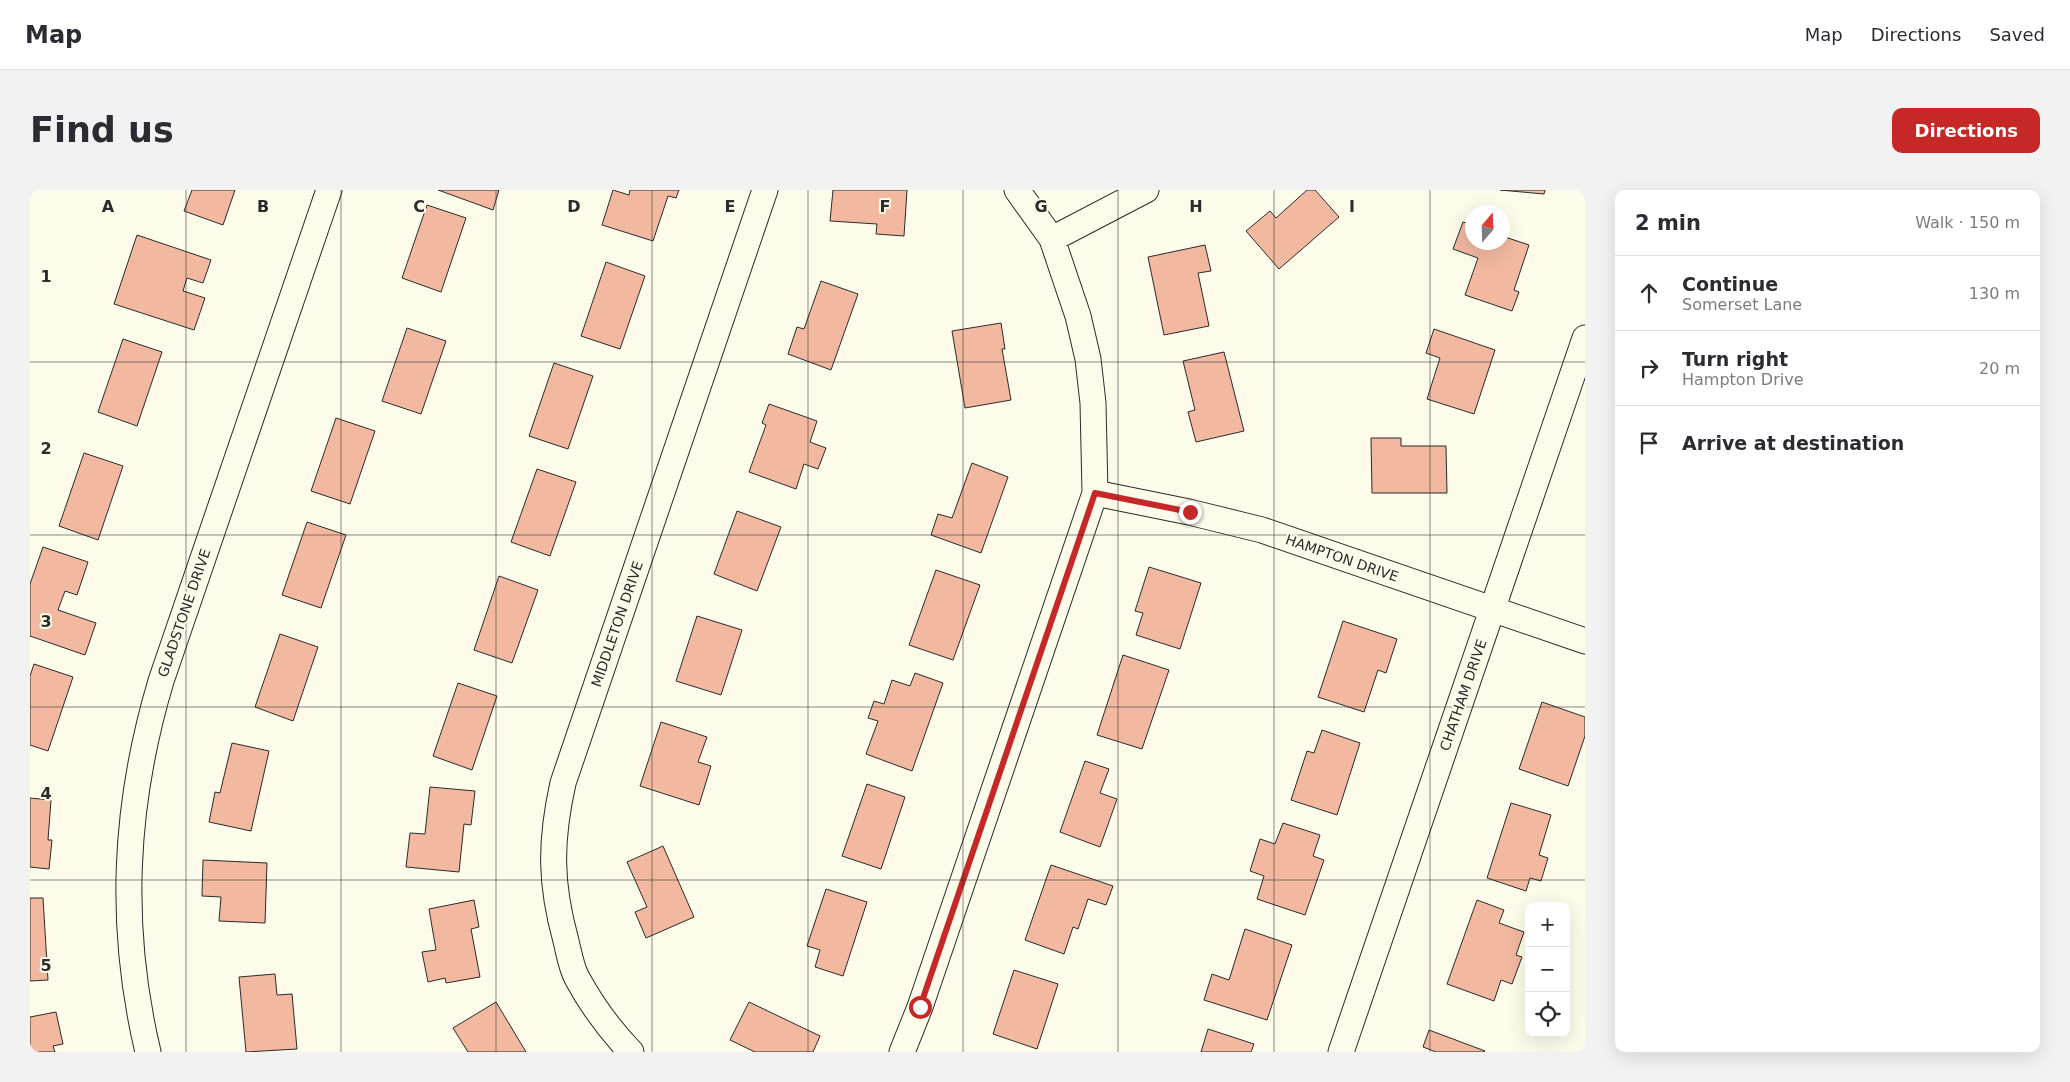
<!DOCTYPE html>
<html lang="en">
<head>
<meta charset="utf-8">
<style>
	body { margin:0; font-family:"DejaVu Sans",sans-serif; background:#f2f2f3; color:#2b2b33 }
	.controls { position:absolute; right:15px; bottom:15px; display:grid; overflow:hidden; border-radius:10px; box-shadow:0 5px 20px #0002 }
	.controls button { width:45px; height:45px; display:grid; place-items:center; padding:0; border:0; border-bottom:1px solid #e1e1e2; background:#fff; color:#2b2b33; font:25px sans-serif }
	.compass { position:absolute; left:1435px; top:15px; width:45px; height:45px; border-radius:50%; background:#fff; box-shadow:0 5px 20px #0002; rotate:19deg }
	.stop { position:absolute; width:15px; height:15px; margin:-11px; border:4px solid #c62828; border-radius:50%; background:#fff }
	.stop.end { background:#c62828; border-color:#fff; box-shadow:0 1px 5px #0008 }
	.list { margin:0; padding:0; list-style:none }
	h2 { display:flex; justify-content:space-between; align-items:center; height:65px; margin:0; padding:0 20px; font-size:21px }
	h2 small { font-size:16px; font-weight:400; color:#7c7c81 }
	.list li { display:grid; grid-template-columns:32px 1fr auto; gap:15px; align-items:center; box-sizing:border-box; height:75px; padding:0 20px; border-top:1px solid #e1e1e2 }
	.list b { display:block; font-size:19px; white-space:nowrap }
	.list p { margin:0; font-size:16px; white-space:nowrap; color:#7c7c81 }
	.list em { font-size:16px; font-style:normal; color:#7c7c81 }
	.icon { flex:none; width:28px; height:28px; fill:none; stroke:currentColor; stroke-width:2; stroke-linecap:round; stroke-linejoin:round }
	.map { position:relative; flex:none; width:1555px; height:862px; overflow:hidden; border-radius:10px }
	header { display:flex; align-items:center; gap:30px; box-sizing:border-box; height:70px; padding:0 25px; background:#fff; border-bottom:1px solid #e1e1e2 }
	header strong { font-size:24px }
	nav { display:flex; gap:28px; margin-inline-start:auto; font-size:18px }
	.intro { display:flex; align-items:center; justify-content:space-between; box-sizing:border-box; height:120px; padding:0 30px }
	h1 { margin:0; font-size:35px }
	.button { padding:12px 22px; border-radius:10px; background:#c62828; color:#fff; font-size:18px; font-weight:700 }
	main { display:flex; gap:30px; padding:0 30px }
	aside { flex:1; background:#fff; border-radius:10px; box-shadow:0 5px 20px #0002 }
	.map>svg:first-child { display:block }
	.building { fill:#f2b8a0; stroke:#2b2b2b }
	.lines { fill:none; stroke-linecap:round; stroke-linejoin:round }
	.minor-casing { stroke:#2b2b2b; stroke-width:27 }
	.minor { stroke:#fdfbea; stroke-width:25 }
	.route { stroke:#c62828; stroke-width:6 }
	.grid { fill:none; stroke:#2b2b2b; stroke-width:1; stroke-opacity:0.55 }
	.labels { text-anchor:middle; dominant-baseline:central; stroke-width:4; stroke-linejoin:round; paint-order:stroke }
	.street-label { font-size:14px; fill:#2b2b2b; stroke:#fdfbea }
	.grid-label { font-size:16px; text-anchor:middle; font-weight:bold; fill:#2b2b2b; stroke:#fdfbea; stroke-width:4; stroke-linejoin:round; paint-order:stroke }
</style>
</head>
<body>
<header>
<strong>Map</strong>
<nav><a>Map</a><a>Directions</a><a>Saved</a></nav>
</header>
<div class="intro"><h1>Find us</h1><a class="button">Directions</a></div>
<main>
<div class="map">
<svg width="1555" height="862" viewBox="0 0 1555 862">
	<rect width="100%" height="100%" fill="#fdfbea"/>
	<!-- building -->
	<path class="building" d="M162 0H205L193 35 154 21Z
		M408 0H469L463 20Z
		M583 0 599 5 600 0H649L646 8 638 6 623 51 572 35Z
		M803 0H877L874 46 846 44 847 34 800 31Z
		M1277 0H1285L1309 27 1249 79 1216 41 1240 21 1246 28Z
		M1470 0H1515L1514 4Z
		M397 15 436 28 411 102 372 88Z
		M1433 32 1442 35V52H1472V46L1499 55 1484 100 1489 102 1482 121 1435 105 1448 68 1423 59Z
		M107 45 181 70 173 93 157 88 153 101 175 108 164 140 84 114Z
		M1175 55 1181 81 1168 83 1179 136 1134 145 1118 67Z
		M576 72 615 86 590 159 551 146Z
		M791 91 828 104 801 180 758 164 767 137 774 139Z
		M971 133 975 159H972L981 210 935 218 922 141Z
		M377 138 416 151 391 224 352 211Z
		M1404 139 1465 160 1444 224 1397 209 1410 168 1396 163Z
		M93 149 132 162 107 236 68 222Z
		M1194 162 1214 241 1166 252 1158 222 1165 220 1153 171Z
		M524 173 563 186 538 259 499 246Z
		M739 214 787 231 780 252 796 258 788 279 774 274 766 299 719 282 736 235 732 233Z
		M306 228 345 241 320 314 281 301Z
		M1341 248H1371V256H1416L1417 303H1342Z
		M54 263 93 276 68 350 29 336Z
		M942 273 978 287 951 363 901 345 908 324 922 328Z
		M507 279 546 292 520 366 481 352Z
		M707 321 751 337 727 401 684 384Z
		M277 332 316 345 291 418 252 405Z
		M13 357 58 372 47 405 35 401 28 420 66 433 55 465 0 446V394Z
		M1119 377 1171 393 1150 459 1106 445 1113 423 1105 421Z
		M906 380 950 395 923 470 879 455Z
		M469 386 508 400 482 473 444 460Z
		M667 426 712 440 691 505 646 491Z
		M1313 431 1367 449 1356 483 1348 480 1334 522 1288 507Z
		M250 444 288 457 263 531 225 517Z
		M1093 465 1139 480 1112 559 1067 545Z
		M4 474 43 487 18 561 0 555V486Z
		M885 483 913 493 882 581 836 564 848 531 838 528 844 511 854 514 862 490 880 496Z
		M428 493 467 506 442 580 403 566Z
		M1512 512 1555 527V546L1538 596 1489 579Z
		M631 532 677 547 668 572 681 576 669 615 610 596Z
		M1292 540 1330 553 1307 625 1261 610 1277 561 1284 563Z
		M202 553 239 561 221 641 179 632 185 602 190 603Z
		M1055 571 1079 579 1070 603 1087 609 1070 657 1030 642Z
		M837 594 875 607 851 679 812 666Z
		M400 597 445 601 441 635 434 634 429 682 376 677 380 643 395 644Z
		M0 608 21 610 18 650H22L19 679 0 677Z
		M1481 613 1521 625 1509 665 1518 668 1511 691 1500 688 1496 701 1457 688Z
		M1253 633 1290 645 1283 666 1294 670 1275 725 1227 709 1234 686 1220 681 1230 649 1245 654Z
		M633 656 664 727 616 748 605 722 617 717 597 672Z
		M173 670 237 673 235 733 189 731 191 707 172 706Z
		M1021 675 1083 696 1076 715 1058 709 1048 739 1043 737 1034 764 995 750Z
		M796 699 837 712 813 786 785 777 790 760 777 756Z
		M0 708H13L18 790 0 791Z
		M444 710 449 737 441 739 450 787 416 793 415 788 398 792 392 762 406 760 399 719Z
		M1447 710 1474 720 1469 733 1494 742 1486 765 1492 767 1482 794 1471 790 1464 811 1417 794Z
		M1215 739 1262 755 1237 830 1174 810 1182 784 1199 790Z
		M984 780 1028 794 1007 859 963 844Z
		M245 784 247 805 262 804 267 859 216 862 209 787Z
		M466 812 496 862H438L423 838Z
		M719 812 790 846 783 862H725L700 850Z
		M26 822 33 854 23 856 25 862H0V827Z
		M1178 839 1224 854 1221 862H1171Z
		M1399 840 1455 861 1454 862H1406L1393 857Z"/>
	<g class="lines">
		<!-- minor casing -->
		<g class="minor-casing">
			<path id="minor" d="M1022 49 1116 0
				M1065 303 1159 322 1232 340 1555 451
				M118 862C88 736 94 615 131 491L299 0
				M601 862C580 840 561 814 547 788 541 777 539 763 536 751 520 693 520 652 533 593L735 0
				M872 862 890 817 1065 303 1063 213 1058 169 1048 126 1022 49 987 0
				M1311 862 1555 148"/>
		</g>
		<!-- minor -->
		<use href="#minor" class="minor"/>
	</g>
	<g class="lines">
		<!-- route -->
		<path class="route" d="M890 817 1065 303 1160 322"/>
	</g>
	<!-- grid -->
	<path class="grid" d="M156 0V862M311 0V862M466 0V862M622 0V862M778 0V862M933 0V862M1088 0V862M1244 0V862M1400 0V862M0 172H1555M0 345H1555M0 517H1555M0 690H1555"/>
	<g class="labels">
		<!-- street labels -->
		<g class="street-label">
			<text transform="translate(1312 368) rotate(19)">HAMPTON DRIVE</text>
			<text transform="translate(154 423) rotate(-71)">GLADSTONE DRIVE</text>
			<text transform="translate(587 434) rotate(-71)">MIDDLETON DRIVE</text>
			<text transform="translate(1433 505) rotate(-71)">CHATHAM DRIVE</text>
		</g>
	</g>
	<g class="grid-label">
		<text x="78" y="22">A</text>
		<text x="233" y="22">B</text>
		<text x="389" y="22">C</text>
		<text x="544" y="22">D</text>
		<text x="700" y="22">E</text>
		<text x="855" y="22">F</text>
		<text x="1011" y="22">G</text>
		<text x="1166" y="22">H</text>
		<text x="1322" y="22">I</text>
		<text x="16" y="92">1</text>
		<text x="16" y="264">2</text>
		<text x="16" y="437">3</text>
		<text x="16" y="609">4</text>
		<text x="16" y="781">5</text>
	</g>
</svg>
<div class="controls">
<button>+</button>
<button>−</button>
<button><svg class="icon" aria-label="locate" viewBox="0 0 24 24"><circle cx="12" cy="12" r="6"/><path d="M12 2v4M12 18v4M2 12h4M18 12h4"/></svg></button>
</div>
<svg class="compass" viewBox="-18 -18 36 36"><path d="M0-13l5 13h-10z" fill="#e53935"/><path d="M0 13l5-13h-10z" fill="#7c7c81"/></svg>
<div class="stop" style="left:890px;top:817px"></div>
<div class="stop end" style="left:1160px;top:322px"></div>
</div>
<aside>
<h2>2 min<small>Walk · 150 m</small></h2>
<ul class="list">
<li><svg class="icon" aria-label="ahead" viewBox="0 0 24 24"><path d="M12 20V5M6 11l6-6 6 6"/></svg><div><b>Continue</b><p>Somerset Lane</p></div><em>130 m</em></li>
<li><svg class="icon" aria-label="right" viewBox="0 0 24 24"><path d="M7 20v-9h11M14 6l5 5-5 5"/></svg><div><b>Turn right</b><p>Hampton Drive</p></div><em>20 m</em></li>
<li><svg class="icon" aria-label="arrive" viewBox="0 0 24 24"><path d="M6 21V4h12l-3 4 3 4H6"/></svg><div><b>Arrive at destination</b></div></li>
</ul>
</aside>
</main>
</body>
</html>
